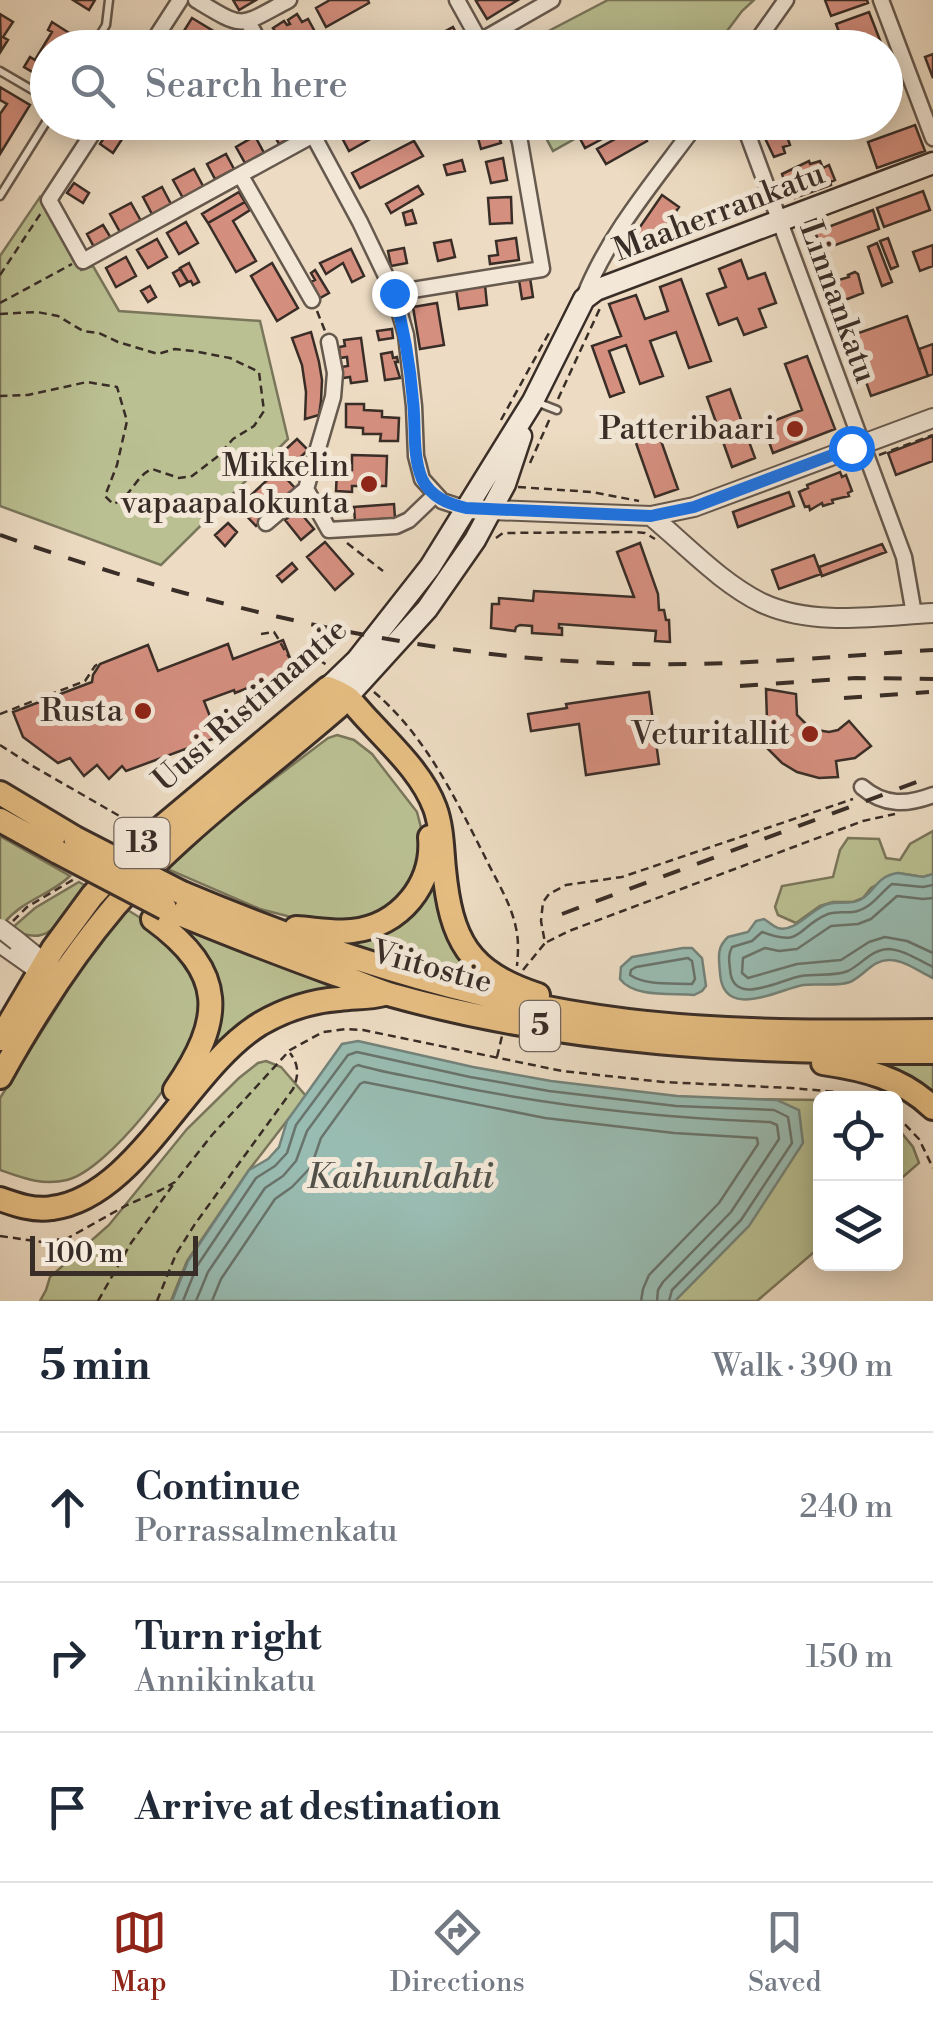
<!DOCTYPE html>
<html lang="en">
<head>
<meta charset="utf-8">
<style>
	body { margin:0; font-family:"Libre Bodoni",serif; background:#f2f2f3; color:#1f2937 }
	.controls { position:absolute; right:30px; bottom:30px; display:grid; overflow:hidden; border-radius:15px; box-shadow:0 5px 25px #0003 }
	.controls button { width:90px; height:90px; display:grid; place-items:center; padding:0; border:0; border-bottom:2px solid #e0e1e3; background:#fff; color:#1f2937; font:50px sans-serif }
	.scale { position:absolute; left:30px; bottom:25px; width:168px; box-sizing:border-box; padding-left:10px; border:5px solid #392d27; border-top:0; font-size:28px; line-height:35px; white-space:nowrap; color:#392d27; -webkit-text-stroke:8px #f3e8d8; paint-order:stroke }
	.stop { position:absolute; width:30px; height:30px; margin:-22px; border:8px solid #1a73e8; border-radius:50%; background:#fff }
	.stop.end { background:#1a73e8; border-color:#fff; box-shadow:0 2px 10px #0008 }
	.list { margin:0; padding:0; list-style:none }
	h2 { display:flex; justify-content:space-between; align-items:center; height:130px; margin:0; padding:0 40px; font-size:42px }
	h2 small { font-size:32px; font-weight:400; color:#747a83 }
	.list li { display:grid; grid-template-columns:65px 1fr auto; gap:30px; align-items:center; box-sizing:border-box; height:150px; padding:0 40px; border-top:2px solid #e0e1e3 }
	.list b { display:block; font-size:38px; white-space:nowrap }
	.list p { margin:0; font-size:32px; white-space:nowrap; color:#747a83 }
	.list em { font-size:32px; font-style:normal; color:#747a83 }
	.icon { flex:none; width:55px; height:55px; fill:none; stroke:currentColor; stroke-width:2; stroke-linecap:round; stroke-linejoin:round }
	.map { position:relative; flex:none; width:933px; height:1301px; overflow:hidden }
	.search { position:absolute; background:#fff; box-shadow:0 5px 25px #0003; left:30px; right:30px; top:30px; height:110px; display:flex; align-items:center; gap:25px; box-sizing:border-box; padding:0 35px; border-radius:55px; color:#747a83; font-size:38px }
	.sheet { height:580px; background:#fff }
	nav { display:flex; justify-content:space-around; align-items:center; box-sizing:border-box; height:140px; border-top:2px solid #e0e1e3; background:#fff; font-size:28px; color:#747a83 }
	nav a { display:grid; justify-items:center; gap:5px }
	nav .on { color:#8f2418 }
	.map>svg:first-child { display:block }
	.green { fill:#bac092; stroke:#7a765c; stroke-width:2.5 }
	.water { fill:#99bcb2; stroke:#73837a; stroke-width:2.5 }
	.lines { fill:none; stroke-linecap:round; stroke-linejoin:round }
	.shore { stroke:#69746c; stroke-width:2.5 }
	.building { fill:#d58f7f; stroke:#392d27; stroke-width:2.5 }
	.service-casing { stroke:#66594e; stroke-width:11 }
	.minor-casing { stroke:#66594e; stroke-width:19 }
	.tertiary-casing { stroke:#66594e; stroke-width:22 }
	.secondary-casing { stroke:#392d27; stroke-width:25 }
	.trunk-casing { stroke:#392d27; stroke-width:28 }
	.path { stroke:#392d27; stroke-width:2.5; stroke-dasharray:8 5; stroke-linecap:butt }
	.service { stroke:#f3e8d8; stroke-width:6 }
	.minor { stroke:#f3e8d8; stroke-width:14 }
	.tertiary { stroke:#f3e8d8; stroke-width:18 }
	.secondary { stroke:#f3e8d8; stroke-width:20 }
	.trunk { stroke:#e6be82; stroke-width:22 }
	.rail { stroke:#392d27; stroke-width:4; stroke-dasharray:18 18; stroke-linecap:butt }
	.tertiary-bridge-casing { stroke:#66594e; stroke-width:22; stroke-linecap:butt }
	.trunk-bridge-casing { stroke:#392d27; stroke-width:28; stroke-linecap:butt }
	.tertiary-bridge { stroke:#f3e8d8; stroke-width:18 }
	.trunk-bridge { stroke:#e6be82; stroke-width:22 }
	.route { stroke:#1a73e8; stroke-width:12 }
	.poi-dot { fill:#8f2418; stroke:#f3e8d8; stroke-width:4 }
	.labels { text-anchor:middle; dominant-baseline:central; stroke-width:10; stroke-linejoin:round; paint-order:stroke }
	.shield { fill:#f3e8d8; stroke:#71655c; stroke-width:2.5 }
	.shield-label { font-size:30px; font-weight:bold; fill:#392d27 }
	.street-label { font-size:32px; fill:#392d27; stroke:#f3e8d8 }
	.poi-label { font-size:32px; fill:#392d27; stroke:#f3e8d8; text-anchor:end }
	.water-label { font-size:35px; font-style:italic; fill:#51514a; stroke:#f3e8d8 }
</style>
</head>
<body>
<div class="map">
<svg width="933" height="1301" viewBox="0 0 933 1301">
	<rect width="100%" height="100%" fill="#eddcc3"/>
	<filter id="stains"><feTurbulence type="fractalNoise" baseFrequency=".002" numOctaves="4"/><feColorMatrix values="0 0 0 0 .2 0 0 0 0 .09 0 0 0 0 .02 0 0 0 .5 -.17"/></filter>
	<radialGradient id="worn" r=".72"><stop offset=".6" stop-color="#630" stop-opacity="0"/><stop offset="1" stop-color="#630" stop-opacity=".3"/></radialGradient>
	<!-- green -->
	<path class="green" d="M608 0H754L742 11 715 47H518Z
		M538 123H603L553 151Z
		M40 197 81 270 93 266 119 311 260 321 288 439 161 565 0 506V256Z
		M337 735 354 740 372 754 417 812 424 839 410 889 369 921 310 922 260 909 165 868 213 825 328 738Z
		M933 831V874L923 877 898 873 871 888 863 898 853 902H833L820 906 796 923 778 915 775 907 782 886 833 877 840 850 848 838 879 839 886 858 900 860 910 844Z
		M0 836 70 876C49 896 24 899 4 923L0 920Z
		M433 866 495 986 336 942 354 937Z
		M79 882 86 886C64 913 51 953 12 928L35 908Z
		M124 908C153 924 185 951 199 982 204 992 203 1017 200 1027 187 1067 108 1170 67 1180 42 1186 23 1178 0 1170V1098L96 945Z
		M178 925 248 955 344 987 312 995 194 1079 215 1029 176 929Z
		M933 1060V1099L866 1061Z
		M266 1061 281 1067 306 1096 249 1170 187 1261 171 1301H40L46 1290 50 1277 109 1225 187 1129 239 1078 258 1063Z
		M734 1099 820 1100V1247L757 1301H626Z
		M896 1126 913 1147 919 1163 896 1183Z"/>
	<!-- water -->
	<path class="water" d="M898 873 923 877 933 874V978C920 972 904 960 890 960 873 959 864 976 850 982 836 987 817 983 803 985 777 990 723 1021 720 973 719 958 716 948 728 937L748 932 756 921 764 919C769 922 772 926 778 928 795 933 812 908 828 904 838 901 850 905 860 900 875 892 876 876 898 873Z
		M683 948H692L702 958 706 986 702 991 694 995C672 993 634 998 620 979L621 967 632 957Z
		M358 1041 473 1067 551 1081 677 1096 777 1100 799 1110 803 1143 749 1226 675 1301H172L188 1261 249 1170 268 1159 279 1147 287 1121 342 1044Z"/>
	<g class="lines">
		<!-- shore -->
		<path class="shore" d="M933 885 923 887 892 884C879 894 870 910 853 912 844 913 837 911 828 914 796 927 804 948 762 932L752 941 732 947C728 955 729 960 730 969 732 1008 779 980 801 976 815 973 835 977 848 971 862 964 872 949 889 949 904 950 920 961 933 967
			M933 898 923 899 897 896 871 919 858 924 831 926 797 949 779 951 765 948 743 958 742 973 748 978 797 964 841 960 869 942 885 937 907 941 933 953
			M688 958 692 961 695 979 692 984C672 983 647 986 630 975L631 970 636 967Z
			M183 1301 197 1266 256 1178 275 1166 287 1153 296 1125 348 1055 357 1052 470 1077 549 1091 676 1106 774 1110 788 1117 792 1143 741 1220 672 1290 669 1301
			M196 1301 208 1272 265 1188 283 1176 296 1161 307 1131 354 1067 358 1065C385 1073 413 1077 441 1083 550 1106 659 1118 770 1122L777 1125 779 1139 731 1212 663 1282 658 1290 657 1301
			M212 1301 221 1279 275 1199 292 1187 311 1167 321 1138 360 1084 364 1082 545 1118 674 1133 757 1138 758 1144 719 1203 649 1275 643 1289 641 1301"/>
	</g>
	<!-- building -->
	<path class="building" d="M73 0H95L89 10Z
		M233 0H256L239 10Z
		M330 0H368L369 3 326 27 316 8Z
		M479 0H518L487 19 476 1Z
		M825 0H867L868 3 831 16Z
		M869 12 883 48H845L836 24Z
		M0 14 13 22 3 37 8 40 1 51Z
		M297 14 302 22 308 19 314 30 278 48 271 34 275 31 273 28 284 21 287 25 290 24 288 20Z
		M192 18 215 32 205 48 182 34Z
		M52 22 74 36 66 48H48L46 80 24 67 30 57 35 60 52 32 48 30Z
		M453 27 461 42 451 48H435L431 39Z
		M786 36 789 44 797 41 799 48H776L773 40Z
		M933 54V78L925 57Z
		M889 59 901 92 886 97V60Z
		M0 87 30 105 0 154V114L7 104 0 100Z
		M278 122H296L301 132 279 144 270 127Z
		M401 122H418L419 124 406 132Z
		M489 122H494L501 143 481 149 475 127Z
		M587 122H634L585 148 575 129Z
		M762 122H782L790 145 783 147 785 153 774 157 760 128 764 127Z
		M364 124 372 138 349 151 341 136Z
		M915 125 925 151 877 168 868 142Z
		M639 126 647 141 606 164 597 149Z
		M111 127 124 136 113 153 100 144Z
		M255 136 264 153 245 163 236 147Z
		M414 141 423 156 360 188 352 173Z
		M226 154 234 169 215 179 207 164Z
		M503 158 507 180 491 183 486 162Z
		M462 160 465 171 447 175 444 165Z
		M809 161 810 164 820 161 823 168 829 165 835 180 830 182 831 185 795 198 794 195 784 198 780 185 785 183 782 174Z
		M194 169 203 186 183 198 173 180Z
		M74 183 89 193 83 203 67 193Z
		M418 186 423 194 391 213 386 204Z
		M162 187 171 204 152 214 143 197Z
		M923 191 930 210 884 227 877 208Z
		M239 192 245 202 208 223 202 214Z
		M662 195 679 207 648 252 631 240Z
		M511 197 512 223 490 224 488 198Z
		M245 202 250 210 233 221 256 261 236 272 208 223Z
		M131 203 141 221 120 232 110 214Z
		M412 210 416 223 406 225 403 213Z
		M873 210 879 229 822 250 815 232Z
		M186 222 198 243 179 254 167 233Z
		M103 225 111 238 94 247 87 234Z
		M516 238 519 260 490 264 489 256 498 255 496 241Z
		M888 238 898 266 891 269 880 241Z
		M157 239 167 257 148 268 137 250Z
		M451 240 455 257 438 261 434 243Z
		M877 243 892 282 882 286 868 247Z
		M933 245V266L920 271 913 252Z
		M404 248 407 263 391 266 388 251Z
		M351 249 364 276 352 282 343 263 326 274 320 263Z
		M126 257 136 276 116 287 106 268Z
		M741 260 748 279 765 273 776 303 759 309 766 327 744 335 737 318 719 325 707 294 726 287 719 269Z
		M189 263 199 282 193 285 191 281 188 282 180 268Z
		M272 263 298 308 277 321 251 276Z
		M180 269 188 282 180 286 173 273Z
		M315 270 329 293 320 298 311 282 315 280 311 273Z
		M855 272 858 274 863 293 845 300 846 302 832 305 825 284 849 277 848 275Z
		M530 278 533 297 522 299 519 280Z
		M681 279 711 361 689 368 676 332 650 341 663 376 640 384 626 345 609 351 624 392 610 397 592 346 621 336 609 304 636 295 645 319 668 311 660 287Z
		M485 285 487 305 459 309 456 289Z
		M150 286 156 297 148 302 141 291Z
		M437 303 444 345 420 349 413 307Z
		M907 316 928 376 871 396 850 336Z
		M392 329 393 338 379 340 377 331Z
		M311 332 319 362 322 380 321 401 319 415 305 419 306 392 302 365 292 338Z
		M361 338 367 381 351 383 350 377 343 378 341 367 348 366 347 357 340 358 339 347 345 346 344 340Z
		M933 344V374L928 376 919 349Z
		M392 352 393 358 397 357 398 362H395L400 378 385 380 381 354Z
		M807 356 835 429 773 453 763 425 802 410 785 364Z
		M730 389 755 458 732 467 707 397Z
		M346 404H364V410L382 411V417L399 418 398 441H380L381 434H363V428L346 427Z
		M653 418 678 489 655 497 630 426Z
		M933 436V461L896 475 888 453Z
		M297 439 308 450 284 473 273 461Z
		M352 455 387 456 386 486H352V492L336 491 337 470H352Z
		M278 470 296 489 256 526 238 507Z
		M840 472 842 477 846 475 852 491 848 493 849 496 832 500 833 503 823 506 822 503 810 510 809 506 805 507 799 492 808 488 807 485Z
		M789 492 794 506 738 527 733 512Z
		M394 504 395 518 355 521 354 507Z
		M298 510 314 529 301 540 285 520Z
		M228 523 237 532 225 546 215 535Z
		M325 542 353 574 335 590 307 557Z
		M640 543 658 594 659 610H664L666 620H669L670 642 655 641 656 631 559 624V628H562V635L532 633V626L520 625 516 627 515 631 491 628 492 604H499V598L533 601 534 591 634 597 617 552Z
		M882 544 886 552 822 576 819 567Z
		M814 555 821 574 779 589 772 570Z
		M292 563 297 569 282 582 277 576Z
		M283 640 293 666 295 665 299 674 285 679 283 674 235 693 234 690 204 701 218 737 126 771 122 766 109 779 97 765 84 776 70 758 58 763 23 737 13 712 92 682 93 675 100 664 148 645 158 671 228 644 233 659Z
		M766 689 796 694 797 715 811 729 829 732 838 730 849 721 871 746 855 758 836 761 838 777 819 778 797 772 782 763 767 748 754 724 767 721Z
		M649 692 659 764 586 775 579 724 531 731 528 714 567 708 566 704Z"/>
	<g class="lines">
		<!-- service casing -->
		<g class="service-casing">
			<path id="service" d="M92 48 106 25 109 0
				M0 71 48 99
				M0 196 48 119
				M539 403 557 410"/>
		</g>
		<!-- minor casing -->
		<g class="minor-casing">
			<path id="minor" d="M196 0C246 30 238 27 289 0
				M457 0 483 47
				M881 0 933 138
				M248 22 263 48
				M149 48 180 0
				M468 48 552 0
				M752 48 786 0
				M100 122 49 200 83 261 337 122
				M306 122 360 222 394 293 406 335 414 406 416 456 422 479 442 501 466 509
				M743 122 904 557 914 614
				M241 176 312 300
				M394 293 542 269 520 142 514 122
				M584 297C609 233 657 178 698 122
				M329 342 335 373 333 397 306 489 329 530 396 526 409 520 435 495
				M266 523 306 489
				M862 787C884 806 907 805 933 795"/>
		</g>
		<!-- tertiary casing -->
		<g class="tertiary-casing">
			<path id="tertiary" d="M466 509 651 516 694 507 933 418
				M651 516C686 545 721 583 762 603 813 627 878 616 933 613
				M17 941 54 971
				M0 943 41 972 51 975"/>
		</g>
		<!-- secondary casing -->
		<g class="secondary-casing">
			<path id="secondary" d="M328 688 357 660 430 567 533 401 584 299 596 290 933 163
				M338 707 427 609 475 540 505 484 521 436"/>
		</g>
		<!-- trunk casing -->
		<g class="trunk-casing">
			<path id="trunk" d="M328 688C335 691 343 694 349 699 356 706 363 715 370 722 393 747 423 775 435 808 442 827 442 849 444 869 451 940 468 972 538 995
				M0 793 75 838
				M0 820 58 852
				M182 893C324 953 474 1002 628 1021 729 1033 831 1032 933 1031
				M165 908C221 931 277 953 335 974 354 980 372 989 392 995 567 1044 751 1053 933 1052
				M153 919C227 973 224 1019 175 1090
				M296 928C314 929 333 933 352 931 400 926 434 884 430 837
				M0 1039 53 949 92 896 132 852 328 688
				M823 1063C864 1069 902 1078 933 1108
				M0 1077C33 1017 71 958 115 906 180 832 263 772 338 707
				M0 1199C17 1205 34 1211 52 1208 137 1197 187 1069 260 1024 284 1010 311 1001 339 999 355 997 369 998 384 994"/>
		</g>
		<!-- path -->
		<path class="path" d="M0 275 43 210
			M0 303 72 264
			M317 311 325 331
			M0 314 37 312 58 316 83 331 99 333 118 342 158 354 175 349 193 351 230 358 259 372 264 411 254 426 233 439 217 457 192 476 179 478 152 469C135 476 131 498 113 504L105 496 117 465 127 421 117 387 87 382 28 395 0 396
			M558 399 601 306
			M501 420 550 331
			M879 455 933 435
			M530 463 551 416
			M518 487 592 492 639 501
			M496 538 503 533 634 532 645 533 655 539
			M347 543 383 571
			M261 634 274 632C284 647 286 658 301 668L319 660 327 665
			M374 692C426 736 455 798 485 857 496 880 511 903 516 928 519 941 518 954 517 966
			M0 714 85 681 95 666 101 662
			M0 745 31 765 135 825
			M13 921 27 907 76 878
			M547 942 569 931 863 821 895 814
			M523 970 545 943 541 921 543 902 549 894 566 885 622 877 853 799
			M497 1057 502 1036
			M896 1115 919 1139 933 1168
			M0 1236 42 1242 68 1238 127 1205 161 1190 175 1182 212 1135 290 1050 323 1032 346 1029 363 1030 562 1071 663 1082 791 1088 837 1092 862 1098
			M98 1301 131 1243 173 1185
			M157 1301 176 1254 195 1224 293 1089C299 1075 299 1065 290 1053"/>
		<!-- service -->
		<use href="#service" class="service"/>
		<!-- minor -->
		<use href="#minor" class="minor"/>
		<!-- tertiary -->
		<use href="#tertiary" class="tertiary"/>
		<!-- secondary -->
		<use href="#secondary" class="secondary"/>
		<!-- trunk -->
		<use href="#trunk" class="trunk"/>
		<!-- rail -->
		<path class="rail" d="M0 535C193 603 402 655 607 663 715 668 825 657 933 650
			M740 686 856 678 933 679
			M844 698 929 692
			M562 914 933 776"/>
		<!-- tertiary-bridge casing -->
		<g class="tertiary-bridge-casing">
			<path id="tertiary-bridge" d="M0 928 17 941"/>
		</g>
		<!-- trunk-bridge casing -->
		<g class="trunk-bridge-casing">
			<path id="trunk-bridge" d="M75 838 182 893
				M58 852 165 908"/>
		</g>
		<!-- tertiary-bridge -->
		<use href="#tertiary-bridge" class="tertiary-bridge"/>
		<!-- trunk-bridge -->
		<use href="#trunk-bridge" class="trunk-bridge"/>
	</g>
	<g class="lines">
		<!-- route -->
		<path class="route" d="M394 293C404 329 410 363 413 401 416 425 412 455 422 479 431 497 448 504 466 508L651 516 694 507 851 448"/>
	</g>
	<!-- markers -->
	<g class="poi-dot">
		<circle cx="795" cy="429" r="10"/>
		<circle cx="369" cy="484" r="10"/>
		<circle cx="143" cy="711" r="10"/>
		<circle cx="810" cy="734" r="10"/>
	</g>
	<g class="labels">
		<!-- shield labels -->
		<g class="shield">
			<rect x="114.5" y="818" width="55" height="50" rx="8"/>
			<rect x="520" y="1001" width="40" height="50" rx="8"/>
		</g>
		<g class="shield-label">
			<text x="142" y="843">13</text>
			<text x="540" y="1026">5</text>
		</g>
		<!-- street labels -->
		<g class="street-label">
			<text transform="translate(719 212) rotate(-21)">Maaherrankatu</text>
			<text transform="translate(838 302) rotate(70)">Linnankatu</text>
			<text transform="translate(250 705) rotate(-41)">Uusi Ristiinantie</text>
			<text transform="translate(432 967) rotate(15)">Viitostie</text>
		</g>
		<!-- poi labels -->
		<g class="poi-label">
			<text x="775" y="429">Patteribaari</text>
			<text x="349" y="466">Mikkelin<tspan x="349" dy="37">vapaapalokunta</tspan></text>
			<text x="123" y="711">Rusta</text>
			<text x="790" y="734">Veturitallit</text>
		</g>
		<!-- water labels -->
		<g class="water-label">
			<text x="400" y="1177">Kaihunlahti</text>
		</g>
	</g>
	<rect width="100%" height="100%" filter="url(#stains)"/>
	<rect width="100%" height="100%" fill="url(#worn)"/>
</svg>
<div class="controls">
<button><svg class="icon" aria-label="locate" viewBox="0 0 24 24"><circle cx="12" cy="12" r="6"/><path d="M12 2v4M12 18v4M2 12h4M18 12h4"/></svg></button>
<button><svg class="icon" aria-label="layers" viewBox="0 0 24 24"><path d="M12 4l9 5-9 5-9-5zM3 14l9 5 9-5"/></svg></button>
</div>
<div class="scale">100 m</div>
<div class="stop" style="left:851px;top:448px"></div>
<div class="stop end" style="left:394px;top:293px"></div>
<div class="search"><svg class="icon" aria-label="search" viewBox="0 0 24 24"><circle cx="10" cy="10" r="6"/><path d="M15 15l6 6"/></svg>Search here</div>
</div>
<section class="sheet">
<h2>5 min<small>Walk · 390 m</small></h2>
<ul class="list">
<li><svg class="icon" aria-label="ahead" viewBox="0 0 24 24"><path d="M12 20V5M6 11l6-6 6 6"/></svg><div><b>Continue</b><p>Porrassalmenkatu</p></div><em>240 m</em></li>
<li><svg class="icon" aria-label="right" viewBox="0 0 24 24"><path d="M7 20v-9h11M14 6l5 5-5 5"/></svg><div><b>Turn right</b><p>Annikinkatu</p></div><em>150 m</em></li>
<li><svg class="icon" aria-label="arrive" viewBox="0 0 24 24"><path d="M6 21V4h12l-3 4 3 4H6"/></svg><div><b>Arrive at destination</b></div></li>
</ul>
</section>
<nav>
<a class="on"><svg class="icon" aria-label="map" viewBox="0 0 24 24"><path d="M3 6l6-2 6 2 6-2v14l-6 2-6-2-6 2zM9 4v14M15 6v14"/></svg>Map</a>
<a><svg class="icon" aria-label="directions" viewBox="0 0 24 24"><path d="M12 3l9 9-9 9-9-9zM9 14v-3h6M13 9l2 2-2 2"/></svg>Directions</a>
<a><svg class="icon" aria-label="saved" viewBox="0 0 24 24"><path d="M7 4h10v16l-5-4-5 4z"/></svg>Saved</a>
</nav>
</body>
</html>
